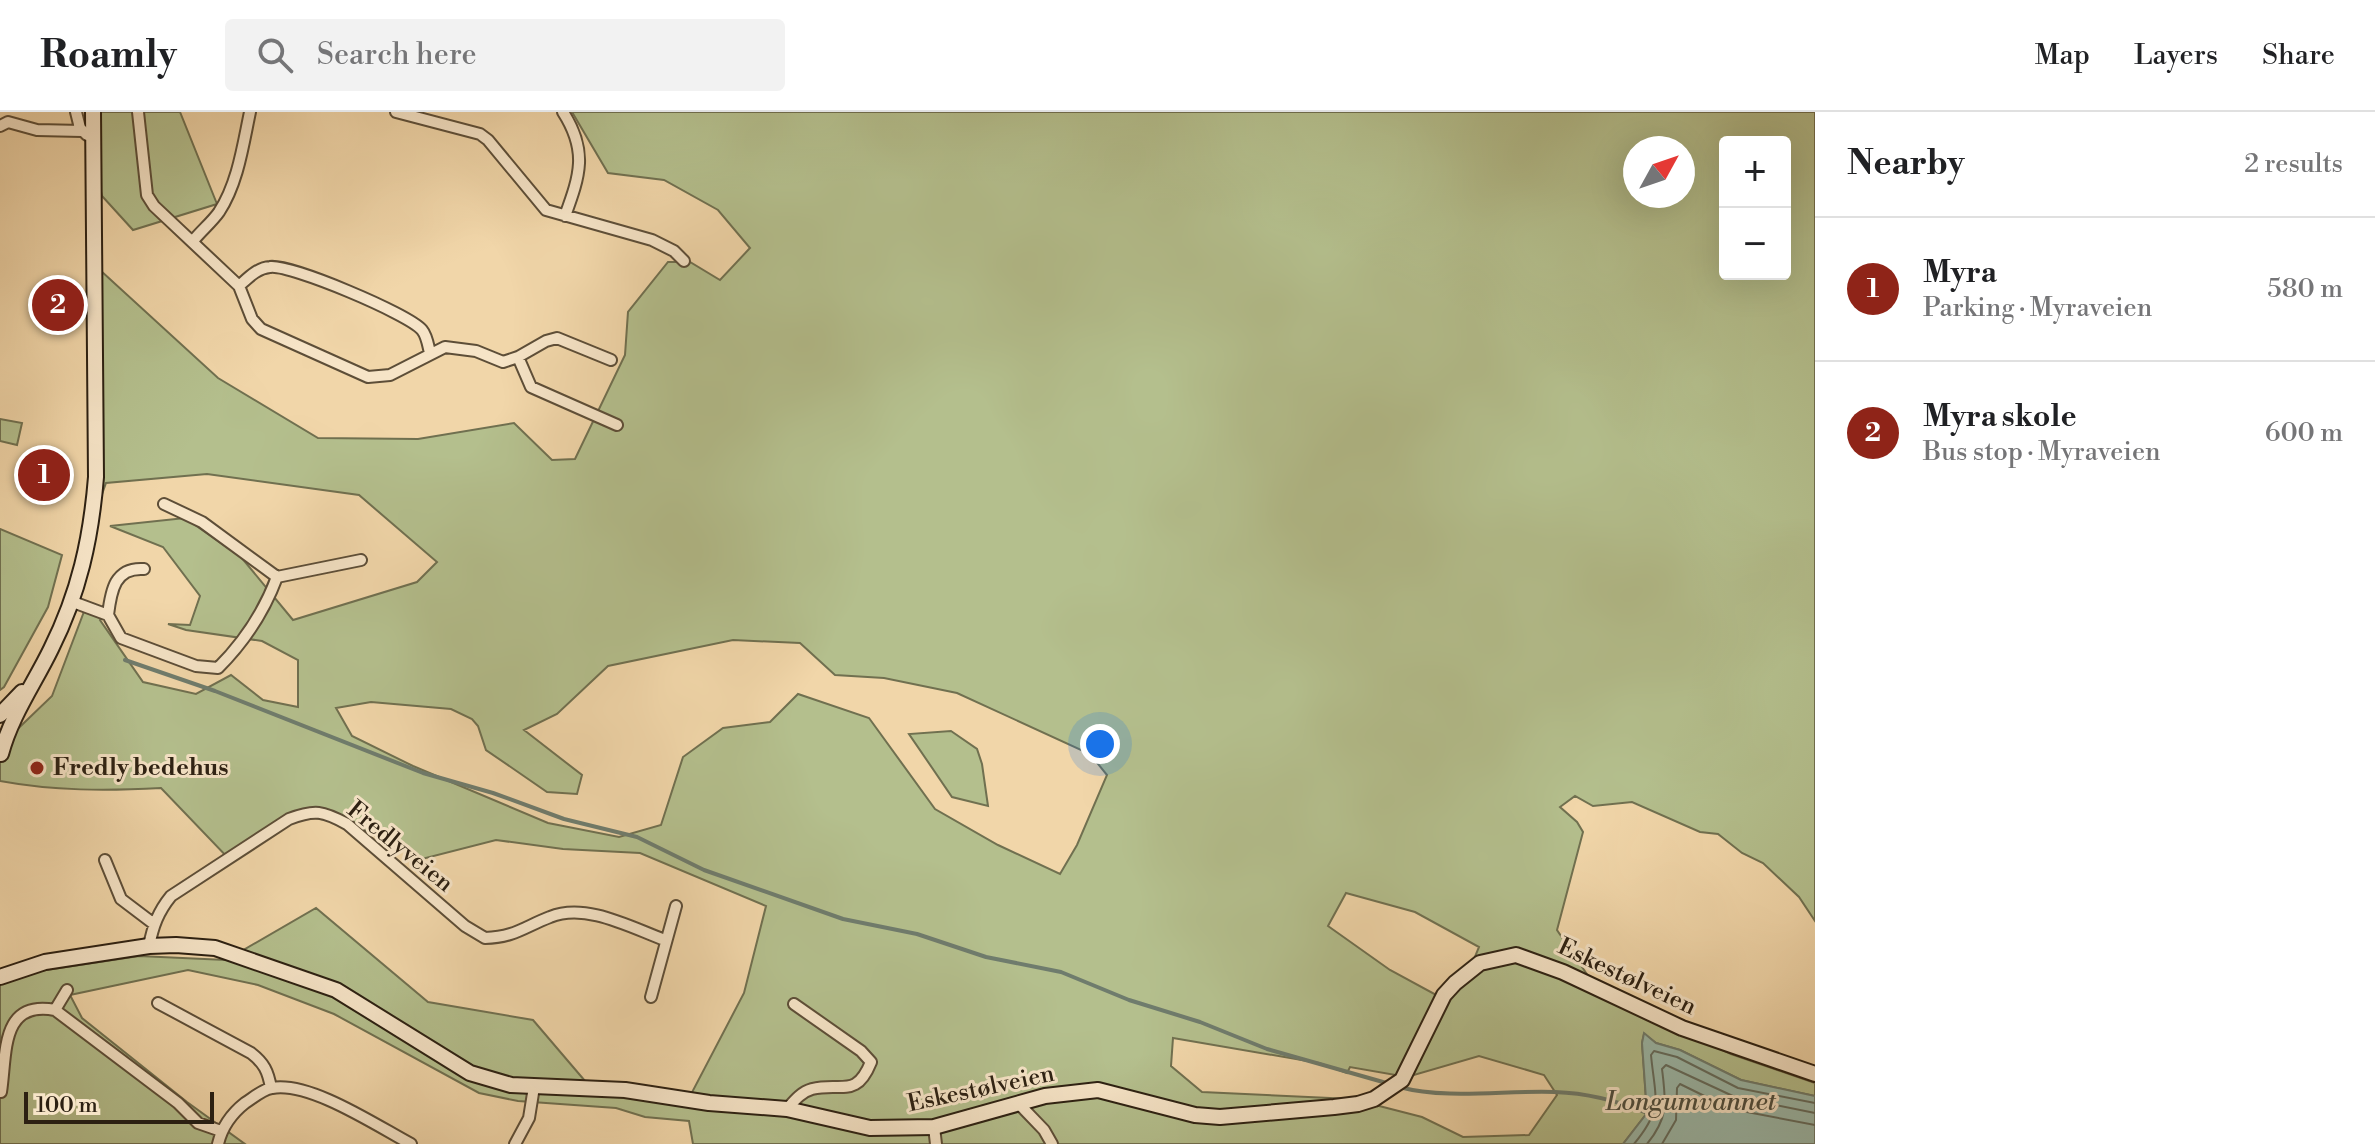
<!DOCTYPE html>
<html lang="en">
<head>
<meta charset="utf-8">
<style>
	body { margin:0; font-family:"Libre Bodoni",serif; background:#f2f2f2; color:#202124 }
	.controls { position:absolute; right:24px; top:24px; display:grid; overflow:hidden; border-radius:8px; box-shadow:0 8px 32px #0002 }
	.controls button { width:72px; height:72px; display:grid; place-items:center; padding:0; border:0; border-bottom:2px solid #e0e0e0; background:#fff; color:#202124; font:40px sans-serif }
	.compass { position:absolute; left:1623px; top:24px; width:72px; height:72px; border-radius:50%; background:#fff; box-shadow:0 8px 32px #0002; rotate:50deg }
	.scale { position:absolute; left:24px; bottom:20px; width:190px; box-sizing:border-box; padding-left:8px; border:4px solid #2c2012; border-top:0; font-size:22px; line-height:28px; white-space:nowrap; color:#2c2012; -webkit-text-stroke:6px #f6e4c7; paint-order:stroke }
	.you { position:absolute; left:1100px; top:632px; width:28px; height:28px; margin:-20px; border:6px solid #fff; border-radius:50%; background:#1a73e8; box-shadow:0 0 0 12px #1a73e833 }
	.badge { display:grid; place-items:center; width:52px; height:52px; border-radius:50%; background:#8f2418; color:#fff; font-size:26px; font-weight:700 }
	.pin { position:absolute; translate:-50% -50%; border:4px solid #fff; box-shadow:0 2px 8px #0006 }
	.list { margin:0; padding:0; list-style:none }
	h2 { display:flex; justify-content:space-between; align-items:center; height:104px; margin:0; padding:0 32px; font-size:34px }
	h2 small { font-size:26px; font-weight:400; color:#757577 }
	.list li { display:grid; grid-template-columns:52px 1fr auto; gap:24px; align-items:center; box-sizing:border-box; height:144px; padding:0 32px; border-top:2px solid #e0e0e0 }
	.list b { display:block; font-size:30px; white-space:nowrap }
	.list p { margin:0; font-size:26px; white-space:nowrap; color:#757577 }
	.list em { font-size:26px; font-style:normal; color:#757577 }
	.icon { flex:none; width:44px; height:44px; fill:none; stroke:currentColor; stroke-width:2; stroke-linecap:round; stroke-linejoin:round }
	.map { position:relative; flex:none; width:1815px; height:1032px; overflow:hidden }
	header { display:flex; align-items:center; gap:48px; box-sizing:border-box; height:112px; padding:0 40px; background:#fff; border-bottom:2px solid #e0e0e0 }
	header strong { font-size:38px }
	nav { display:flex; gap:44px; margin-inline-start:auto; font-size:28px }
	.search { width:560px; height:72px; background:#f2f2f2; display:flex; align-items:center; gap:20px; box-sizing:border-box; padding:0 28px; border-radius:8px; color:#757577; font-size:30px }
	main { display:flex }
	aside { flex:1; background:#fff }
	.map>svg:first-child { display:block }
	.green { fill:#b4bf8d; stroke:#707050; stroke-width:2; fill-rule:evenodd }
	.water { fill:#9bb9aa; stroke:#6f7c6d; stroke-width:2 }
	.lines { fill:none; stroke-linecap:round; stroke-linejoin:round }
	.shore { stroke:#646c5e; stroke-width:2 }
	.stream { stroke:#6f7c6d; stroke-width:4 }
	.minor-casing { stroke:#5d4e38; stroke-width:14 }
	.secondary-casing { stroke:#2c2012; stroke-width:18 }
	.minor { stroke:#f6e4c7; stroke-width:10 }
	.secondary { stroke:#f6e4c7; stroke-width:14 }
	.poi-dot { fill:#8f2418; stroke:#f6e4c7; stroke-width:3 }
	.labels { text-anchor:middle; dominant-baseline:central; stroke-width:6; stroke-linejoin:round; paint-order:stroke }
	.poi-label { font-size:24px; font-weight:bold; fill:#2c2012; stroke:#f6e4c7; text-anchor:start }
	.street-label { font-size:24px; fill:#2c2012; stroke:#f6e4c7 }
	.water-label { font-size:26px; font-style:italic; fill:#4d4e40; stroke:#f6e4c7 }
</style>
</head>
<body>
<header>
<strong>Roamly</strong>
<div class="search"><svg class="icon" aria-label="search" viewBox="0 0 24 24"><circle cx="10" cy="10" r="6"/><path d="M15 15l6 6"/></svg>Search here</div>
<nav><a>Map</a><a>Layers</a><a>Share</a></nav>
</header>
<main>
<div class="map">
<svg width="1815" height="1032" viewBox="0 0 1815 1032">
	<rect width="100%" height="100%" fill="#f1d6a9"/>
	<filter id="stains"><feTurbulence type="fractalNoise" baseFrequency=".0025" numOctaves="4"/><feColorMatrix values="0 0 0 0 .2 0 0 0 0 .09 0 0 0 0 .02 0 0 0 .5 -.17"/></filter>
	<radialGradient id="worn" r=".72"><stop offset=".6" stop-color="#630" stop-opacity="0"/><stop offset="1" stop-color="#630" stop-opacity=".3"/></radialGradient>
	<!-- green -->
	<path class="green" d="M90 0H180L217 92 133 118 102 84 86 15Z
		M572 0H1815V809L1799 785 1763 751 1742 741 1718 722 1700 720 1632 690 1593 694 1575 684 1560 695 1577 710 1583 720 1557 818 1599 880 1731 942 1815 971V984L1741 968 1680 938 1656 931 1644 922 1642 931 1647 1001 1623 1032H693L689 1009 645 1005 616 996 518 989 479 981 334 902 258 873 188 858 70 883 82 906 187 990 245 1032H0V865L139 844 226 848 316 796 428 890 533 908 591 976 687 990 744 881 766 794 640 741 563 737 496 728 422 747 354 713 304 704 230 748 161 676C106 679 54 679 0 669V634L52 584 85 497 104 504 100 508 143 570 196 582 231 563 263 588 298 595V548L262 529 186 518 168 512 190 513 200 484 163 435 110 414 185 406 241 445 293 508 417 470 437 450 359 383 207 362 106 371 101 385 100 158 218 266 318 326 418 327 514 311 552 348 575 347 625 243 628 200 668 150H690L720 168 750 136 718 98 664 68 608 61ZM1725 30H1785V162H1725ZM1635 36H1683V84H1635ZM733 528 800 531 835 563 884 566 957 581 1090 642 1107 663 1077 733 1060 762 998 733 935 697 869 606 798 582 770 610 723 616 683 645 661 713 619 725 548 711 413 654 352 624 336 596 371 590 451 597 472 607 478 614 486 638 547 680 577 682 582 663 524 618 557 602 608 554ZM1346 781 1415 800 1479 835 1470 857 1438 884 1390 858 1328 814ZM1173 926 1319 951 1347 961 1350 955 1407 965 1479 944 1544 963 1557 983 1529 1023 1463 1025 1422 1005 1352 987 1202 980 1171 954Z
		M0 307 22 311 17 333 0 329Z
		M0 417 62 443 48 495 4 575 0 578Z
		M951 619 977 637 982 652 988 694 952 685 909 622Z"/>
	<!-- water -->
	<path class="water" d="M1644 921 1656 931 1680 938 1741 968 1815 984V1032H1623L1647 1001 1642 931Z"/>
	<g class="lines">
		<!-- shore -->
		<path class="shore" d="M1634 1032C1664 996 1655 986 1651 943L1654 939 1677 945 1738 976 1815 991
			M1647 1032C1669 1005 1666 990 1662 957L1666 953 1735 985 1815 1001
			M1662 1032 1676 1008 1677 976 1680 972 1731 997 1815 1013"/>
		<!-- stream -->
		<path class="stream" d="M125 548 215 579 423 661 493 681 564 707 637 725 704 758 843 807 917 822 986 845 1061 860 1129 888 1200 910 1267 937 1390 972
			M1399 975C1449 988 1504 978 1555 980 1587 981 1618 989 1647 1001"/>
		<!-- minor casing -->
		<g class="minor-casing">
			<path id="minor" d="M76 0 80 16 87 23
				M138 0 147 83 154 94 239 174
				M396 0 480 22 488 28 546 98 652 128 674 139 684 149
				M563 0C588 39 580 63 565 104
				M0 14 8 10 37 18 82 19
				M193 129C201 119 212 110 219 100 238 71 243 33 250 0
				M430 241C428 233 427 224 422 218 409 202 290 152 270 155 257 156 248 166 239 174L252 207 261 217 368 265 390 263 445 235 476 239 503 250 518 245 546 229 557 226 611 248
				M518 245 531 275 617 313
				M277 465 361 448
				M73 490 108 503 121 526 196 554 218 556C245 529 264 500 277 465L202 410 164 392
				M108 503C111 478 115 455 144 457
				M105 748 121 787 154 812
				M149 834C153 814 158 800 171 784L289 707C315 697 323 699 347 712L465 814 485 826C515 825 524 815 550 805 586 790 632 816 665 828
				M651 885 676 794
				M158 891 251 941C264 951 268 959 271 976
				M55 898 67 878
				M1 980C7 941 0 888 55 898L178 991 198 1011 221 1019
				M1019 992 1044 1018 1052 1032
				M787 997C794 989 801 980 812 977 842 970 856 987 871 950L861 939 794 892
				M934 1015 936 1032
				M218 1032C222 1015 231 1002 245 991 253 986 263 977 272 976 310 969 377 1014 411 1032
				M515 1032 529 1006 534 975"/>
		</g>
		<!-- secondary casing -->
		<g class="secondary-casing">
			<path id="secondary" d="M0 603 22 580
				M1 642C11 604 34 572 51 537 79 481 91 427 96 365L93 0
				M0 865 45 850 149 834 176 833 215 836 336 878 470 961 511 973 625 978 709 991 787 997 870 1016 934 1015 1045 984 1098 978 1195 1003 1220 1005 1334 995 1358 992 1374 987 1402 968 1444 883 1455 871 1480 851 1516 843 1563 860 1682 916 1815 962"/>
		</g>
		<!-- minor -->
		<use href="#minor" class="minor"/>
		<!-- secondary -->
		<use href="#secondary" class="secondary"/>
	</g>
	<!-- markers -->
	<circle class="poi-dot" cx="37" cy="656" r="8"/>
	<g class="labels">
		<!-- poi labels -->
		<g class="poi-label">
			<text x="53" y="656">Fredly bedehus</text>
		</g>
		<!-- street labels -->
		<g class="street-label">
			<text transform="translate(400 735) rotate(39)">Fredlyveien</text>
			<text transform="translate(1627 865) rotate(25)">Eskestølveien</text>
			<text transform="translate(981 977) rotate(-12)">Eskestølveien</text>
		</g>
		<!-- water labels -->
		<g class="water-label">
			<text x="1691" y="990">Longumvannet</text>
		</g>
	</g>
	<rect width="100%" height="100%" filter="url(#stains)"/>
	<rect width="100%" height="100%" fill="url(#worn)"/>
</svg>
<div class="controls">
<button>+</button>
<button>−</button>
</div>
<svg class="compass" viewBox="-18 -18 36 36"><path d="M0-13l5 13h-10z" fill="#e53935"/><path d="M0 13l5-13h-10z" fill="#757577"/></svg>
<div class="scale">100 m</div>
<div class="you"></div>
<div class="pin badge" style="left:44px;top:363px">1</div>
<div class="pin badge" style="left:58px;top:193px">2</div>
</div>
<aside>
<h2>Nearby<small>2 results</small></h2>
<ul class="list">
<li><span class="badge">1</span><div><b>Myra</b><p>Parking · Myraveien</p></div><em>580 m</em></li>
<li><span class="badge">2</span><div><b>Myra skole</b><p>Bus stop · Myraveien</p></div><em>600 m</em></li>
</ul>
</aside>
</main>
</body>
</html>
